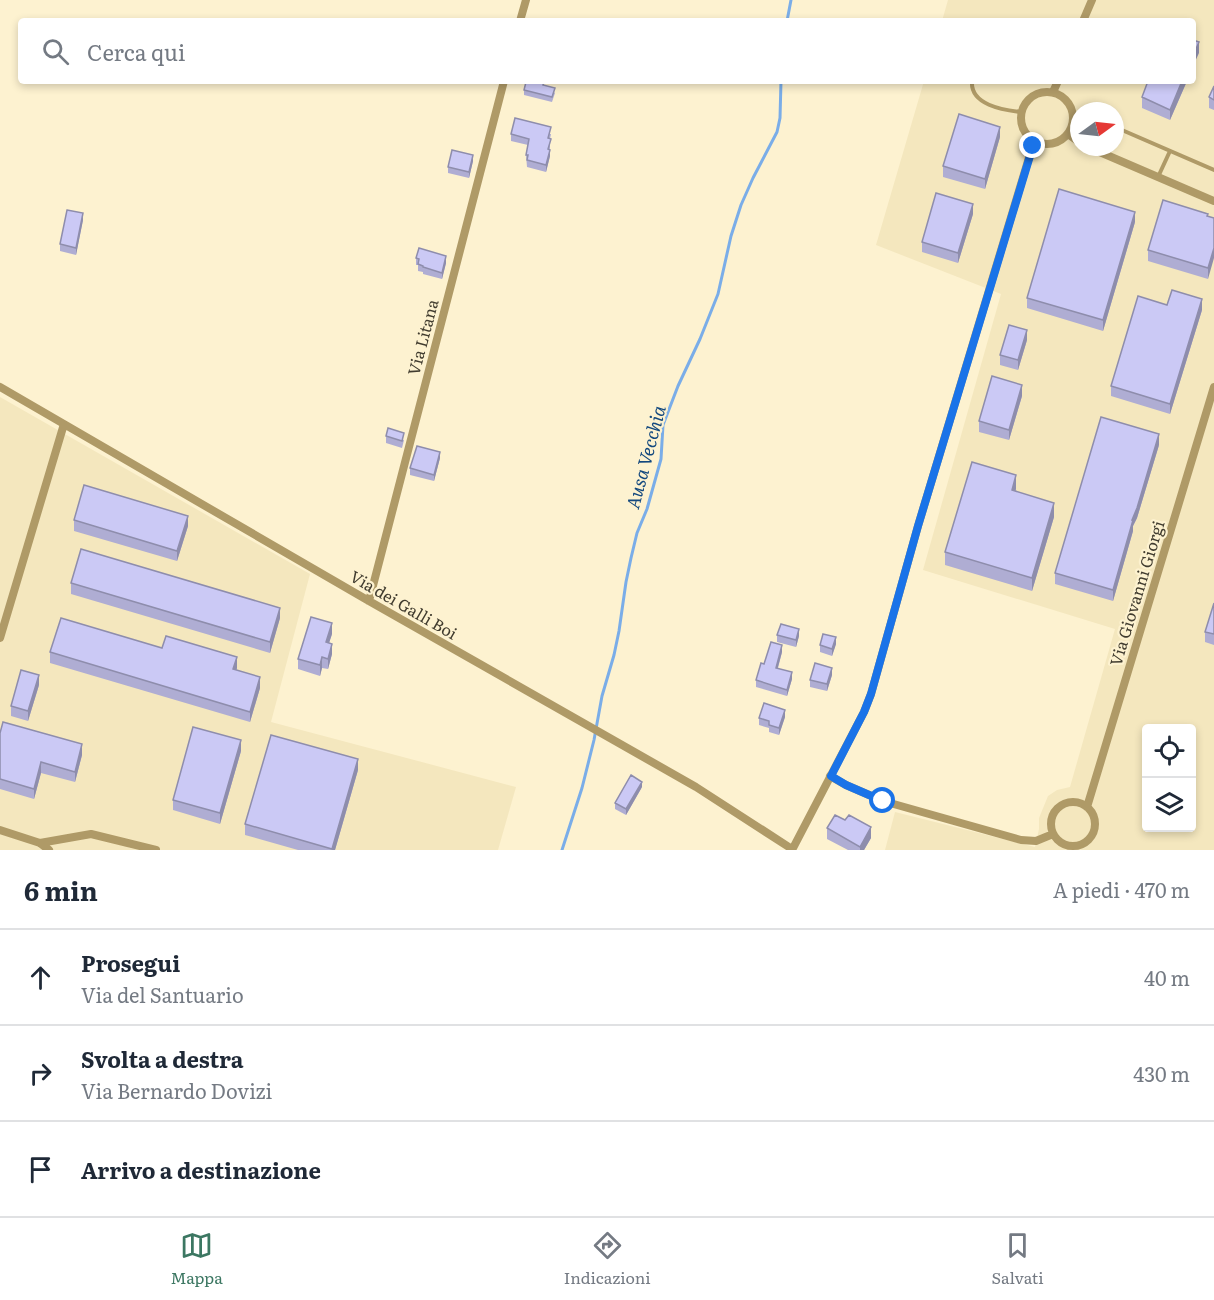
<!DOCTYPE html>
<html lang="it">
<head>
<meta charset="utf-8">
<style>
	body { margin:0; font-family:Literata,serif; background:#f2f2f3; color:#1f2937 }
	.controls { position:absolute; right:18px; bottom:18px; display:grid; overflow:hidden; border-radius:6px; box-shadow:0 3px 9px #0003 }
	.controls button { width:54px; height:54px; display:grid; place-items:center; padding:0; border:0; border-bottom:2px solid #e0e1e3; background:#fff; color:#1f2937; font:30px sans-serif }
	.compass { position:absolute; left:1070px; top:102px; width:54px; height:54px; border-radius:50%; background:#fff; box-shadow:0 3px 9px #0003; rotate:75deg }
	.stop { position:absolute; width:18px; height:18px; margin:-14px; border:4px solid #1a73e8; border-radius:50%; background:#fff }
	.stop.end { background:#1a73e8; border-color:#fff; box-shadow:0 2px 6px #0008 }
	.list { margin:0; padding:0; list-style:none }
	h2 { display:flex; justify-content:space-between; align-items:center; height:78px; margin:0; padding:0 24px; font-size:26px }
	h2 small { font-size:20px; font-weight:400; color:#747a83 }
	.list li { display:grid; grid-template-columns:39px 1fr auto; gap:18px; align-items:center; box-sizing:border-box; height:96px; padding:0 24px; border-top:2px solid #e0e1e3 }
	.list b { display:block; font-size:22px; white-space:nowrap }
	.list p { margin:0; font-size:20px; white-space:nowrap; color:#747a83 }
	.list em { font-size:20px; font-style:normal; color:#747a83 }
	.icon { flex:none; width:33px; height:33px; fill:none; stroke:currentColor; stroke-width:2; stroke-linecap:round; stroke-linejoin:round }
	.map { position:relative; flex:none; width:1214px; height:850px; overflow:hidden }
	.search { position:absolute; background:#fff; box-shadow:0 3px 9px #0003; left:18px; right:18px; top:18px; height:66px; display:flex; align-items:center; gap:15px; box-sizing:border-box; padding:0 21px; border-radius:6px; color:#747a83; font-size:22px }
	.sheet { height:366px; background:#fff }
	nav { display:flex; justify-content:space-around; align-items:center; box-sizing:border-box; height:84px; border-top:2px solid #e0e1e3; background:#fff; font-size:16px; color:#747a83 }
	nav a { display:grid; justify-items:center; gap:3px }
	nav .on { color:#3c7762 }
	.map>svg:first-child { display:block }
	.built { fill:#f4e7be; fill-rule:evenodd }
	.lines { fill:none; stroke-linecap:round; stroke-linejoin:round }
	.stream { stroke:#7aade8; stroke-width:3 }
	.service { stroke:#af9a67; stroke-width:4 }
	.minor { stroke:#af9a67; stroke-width:8 }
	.wall { fill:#afadd3 }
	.shaded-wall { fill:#8e8dac }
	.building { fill:#cbc9f5; stroke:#8e8dac; stroke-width:1.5 }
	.route { stroke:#1a73e8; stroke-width:8 }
	.labels { text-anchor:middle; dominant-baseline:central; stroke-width:4.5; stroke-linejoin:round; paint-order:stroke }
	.street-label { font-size:16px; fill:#413c2f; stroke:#fdf2d0 }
	.water-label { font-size:18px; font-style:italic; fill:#13487e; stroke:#fdf2d0 }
</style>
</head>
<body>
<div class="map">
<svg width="1214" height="850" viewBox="0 0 1214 850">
	<rect width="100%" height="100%" fill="#fdf2d0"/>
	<!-- built -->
	<path class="built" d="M948 0H1214V850H885L895 812 1035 847 1039 829V818L1048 796 1057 790 1070 787 1115 629 923 570 1001 294 876 245 924 81H1193V21H942ZM1079 111H1115V147H1079ZM1146 728H1192V828H1146Z
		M0 397 310 574 271 722 516 787 498 850H0Z"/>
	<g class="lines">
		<!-- stream -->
		<path class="stream" d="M787 21 791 0
			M562 850 582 788 594 740 602 696 614 655 619 631 626 582 631 558 637 533 647 509 661 459 663 425 678 386 700 339 718 294 731 236 741 205 753 178 777 132 780 118 781 81"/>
		<!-- service -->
		<path class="service" d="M972 81C970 105 1003 110 1021 112
			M1115 127 1214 170
			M1158 177 1170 151"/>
		<!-- minor -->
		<path class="minor" d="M520 21 526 0
			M1083 21 1092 0
			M1021 118a26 26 0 1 1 52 0a26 26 0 1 1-52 0Z
			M1053 92 1058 81
			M1068 134 1079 142
			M1088 147 1214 201
			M0 387 369 601 696 787 792 849
			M369 601 504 81
			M0 638 64 424
			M830 776 846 785 883 801 1021 840 1036 841 1053 834
			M1051 824a22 22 0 1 1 44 0a22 22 0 1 1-44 0Z
			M1087 807 1214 387
			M0 830 40 843 49 850
			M40 843 91 834 156 850
			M792 850 864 712 871 694 918 526 1034 141"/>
	</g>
	<!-- wall -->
	<path class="wall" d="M1148 81H1187L1170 120 1142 108V97Z
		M544 85 555 93 552 102 524 95V90Z
		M1214 86V110L1209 108V97Z
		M511 134H551L550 139V156L546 172 527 167 526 155 528 145 511 141Z
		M1000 137 985 189 943 177V166Z
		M473 161 469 178 448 173V167Z
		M973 214 958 263 922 252V242Z
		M1208 217V279L1148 261V250Z
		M83 220 76 255 60 251V244Z
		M1135 222 1103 331 1027 308V298Z
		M416 258 446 263 442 279 423 274V272L418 271V265H416Z
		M1202 310 1170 414 1111 396V386Z
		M1027 340 1018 370 1000 365V355Z
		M1022 396 1009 440 979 432V421Z
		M386 436 404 440 402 448 386 443Z
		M1159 445 1137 518 1133 526V531L1113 601 1055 584V573Z
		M440 458 434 481 410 475V468Z
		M1016 489 1015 491 1054 517 1032 591 945 565V552Z
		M74 520 188 526 177 561 74 531Z
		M71 583 280 618 270 653 71 594Z
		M1214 603V645L1205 642V632Z
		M332 634 329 643 332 654 328 669 322 668 320 676 298 669V659Z
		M777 635 799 636 796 647 777 642Z
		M836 644 832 656 820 652V645Z
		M50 652 237 668 236 670 260 688 250 722 50 663Z
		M782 652 778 668 792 679 787 696 756 687V680L764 664Z
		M832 675 827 691 810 687V680Z
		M39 685 28 721 11 716V706Z
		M785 717 779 735 769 732V728L759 725V718Z
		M0 733 82 755 75 782 41 773 34 799 0 789Z
		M241 751 220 824 173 810V800Z
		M358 770 335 850H298L245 835V824Z
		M642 787 626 815 615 809V803Z
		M845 820 871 838 864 850H848L827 839V828Z"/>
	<!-- shaded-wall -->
	<path class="shaded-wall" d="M1199 42V53L1193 66V56Z
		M1182 81H1187L1170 120V110Z
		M1000 127V137L985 189V179Z
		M550 150V156L546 172V165Z
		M473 155V161L469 178V172Z
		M973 204V214L958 263V253Z
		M1135 212V222L1103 331V320Z
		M83 213V220L76 255V248Z
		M1214 248V258L1208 279V268Z
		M446 256V263L442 279V273Z
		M1202 299V310L1170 414V404Z
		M1027 330V340L1018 370V360Z
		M1022 385V396L1009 440V430Z
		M1159 434V445L1137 518 1133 526V531L1113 601V590L1132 520Z
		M440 452V458L434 481V475Z
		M1016 475V489L1012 504V490Z
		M1054 503V517L1032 591V578Z
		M188 516V526L177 561V551Z
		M280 608V618L270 653V642Z
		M332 623V634L326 652V642Z
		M799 629V636L796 647V640Z
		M836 637V644L832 656V649Z
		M332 644V654L328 669V659Z
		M782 645V652L776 674V668Z
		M237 657V668L233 680V669Z
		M322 657V668L320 676V665Z
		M832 668V675L827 691V684Z
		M792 672V679L787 696V690Z
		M39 675V685L28 721V711Z
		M260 677V688L250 722V712Z
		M785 710V717L779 735V728Z
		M241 740V751L220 824V813Z
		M82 744V755L75 782V772Z
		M358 759V770L335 850H332Z
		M41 762V773L34 799V789Z
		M642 782V787L626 815V809Z
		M871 827V838L864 850H860V847Z"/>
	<!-- building -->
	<path class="building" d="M1193 40 1199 42 1193 56Z
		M530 81H544L543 85 555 88 552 97 524 90 526 82 529 83Z
		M1148 81H1182L1170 110 1142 97Z
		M1214 86V100L1209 97Z
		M959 114 1000 127 985 179 943 166Z
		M515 118 551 127 548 138 551 139 548 149 550 150 546 165 527 160 528 155H526L529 139 511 134Z
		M452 150 473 155 469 172 448 167Z
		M1059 189 1135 212 1103 320 1027 298Z
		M936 193 973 204 958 253 922 242Z
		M1163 200 1208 214 1207 216 1214 218V248L1208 268 1148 250Z
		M67 210 83 213 76 248 60 244Z
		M419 248 446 256 442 273 423 267V266L418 264 419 259 416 258Z
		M1172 290 1202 299 1170 404 1111 386 1138 296 1167 305Z
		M1009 325 1027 330 1018 360 1000 355Z
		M992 376 1022 385 1009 430 979 421Z
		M1101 417 1159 434 1137 508 1132 520H1133L1113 590 1055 573Z
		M388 428 404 433 402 441 386 436Z
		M417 446 440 452 434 475 410 468Z
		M972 462 1016 475 1012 490 1054 503 1032 578 945 552Z
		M84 485 188 516 177 551 74 520Z
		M81 549 280 608 270 642 71 583Z
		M1214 603V634L1205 632Z
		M311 617 332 623 326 642 332 644 328 659 322 657 320 665 298 659Z
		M61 618 162 648 166 636 237 657 233 669 260 677 250 712 50 652Z
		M781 624 799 629 796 640 777 635Z
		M823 634 836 637 832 649 820 645Z
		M771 642 782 645 776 668 792 672 787 690 756 680 761 663 764 664Z
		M815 663 832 668 827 684 810 680Z
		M21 670 39 675 28 711 11 706Z
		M764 703 785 710 779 728 769 725V721L759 718Z
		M3 722 82 744 75 772 41 762 34 789 0 779V733Z
		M193 727 241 740 220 813 173 800Z
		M271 735 358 759 332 849 245 824Z
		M631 775 642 782 626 809 615 803Z
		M835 815 845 820 849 815 871 827 860 847 827 828Z"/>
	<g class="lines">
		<!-- route -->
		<path class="route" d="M883 801 846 785 831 776 864 712 871 694 918 526 1033 146"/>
	</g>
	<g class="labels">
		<!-- street labels -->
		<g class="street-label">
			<text transform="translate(422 337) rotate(-75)">Via Litana</text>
			<text transform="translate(1136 593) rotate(-73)">Via Giovanni Giorgi</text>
			<text transform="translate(404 604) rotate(30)">Via dei Galli Boi</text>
		</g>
		<!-- water labels -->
		<g class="water-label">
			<text transform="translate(645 457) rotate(-75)">Ausa Vecchia</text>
		</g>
	</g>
</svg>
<div class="controls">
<button><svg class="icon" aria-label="locate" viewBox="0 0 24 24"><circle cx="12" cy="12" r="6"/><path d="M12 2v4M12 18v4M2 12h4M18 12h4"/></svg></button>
<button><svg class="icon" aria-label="layers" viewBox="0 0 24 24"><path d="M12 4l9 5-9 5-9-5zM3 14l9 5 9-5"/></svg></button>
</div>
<svg class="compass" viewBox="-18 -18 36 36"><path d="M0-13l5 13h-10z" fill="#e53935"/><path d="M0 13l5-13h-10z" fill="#747a83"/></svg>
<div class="stop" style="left:883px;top:801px"></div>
<div class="stop end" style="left:1033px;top:146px"></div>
<div class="search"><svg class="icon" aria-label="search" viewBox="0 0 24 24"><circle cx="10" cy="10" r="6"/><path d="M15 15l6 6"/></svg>Cerca qui</div>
</div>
<section class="sheet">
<h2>6 min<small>A piedi · 470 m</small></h2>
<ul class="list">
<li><svg class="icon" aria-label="ahead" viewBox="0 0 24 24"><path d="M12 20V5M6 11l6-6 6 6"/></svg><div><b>Prosegui</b><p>Via del Santuario</p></div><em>40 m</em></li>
<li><svg class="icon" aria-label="right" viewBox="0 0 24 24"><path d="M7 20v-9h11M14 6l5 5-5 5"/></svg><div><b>Svolta a destra</b><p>Via Bernardo Dovizi</p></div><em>430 m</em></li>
<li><svg class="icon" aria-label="arrive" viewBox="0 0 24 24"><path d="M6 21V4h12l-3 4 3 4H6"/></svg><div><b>Arrivo a destinazione</b></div></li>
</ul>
</section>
<nav>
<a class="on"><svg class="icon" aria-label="map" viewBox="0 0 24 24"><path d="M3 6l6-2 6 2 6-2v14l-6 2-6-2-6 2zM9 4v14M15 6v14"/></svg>Mappa</a>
<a><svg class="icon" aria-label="directions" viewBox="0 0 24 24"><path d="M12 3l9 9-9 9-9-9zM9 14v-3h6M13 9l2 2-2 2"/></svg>Indicazioni</a>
<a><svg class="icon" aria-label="saved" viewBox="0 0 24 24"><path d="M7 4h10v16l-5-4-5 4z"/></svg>Salvati</a>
</nav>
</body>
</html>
